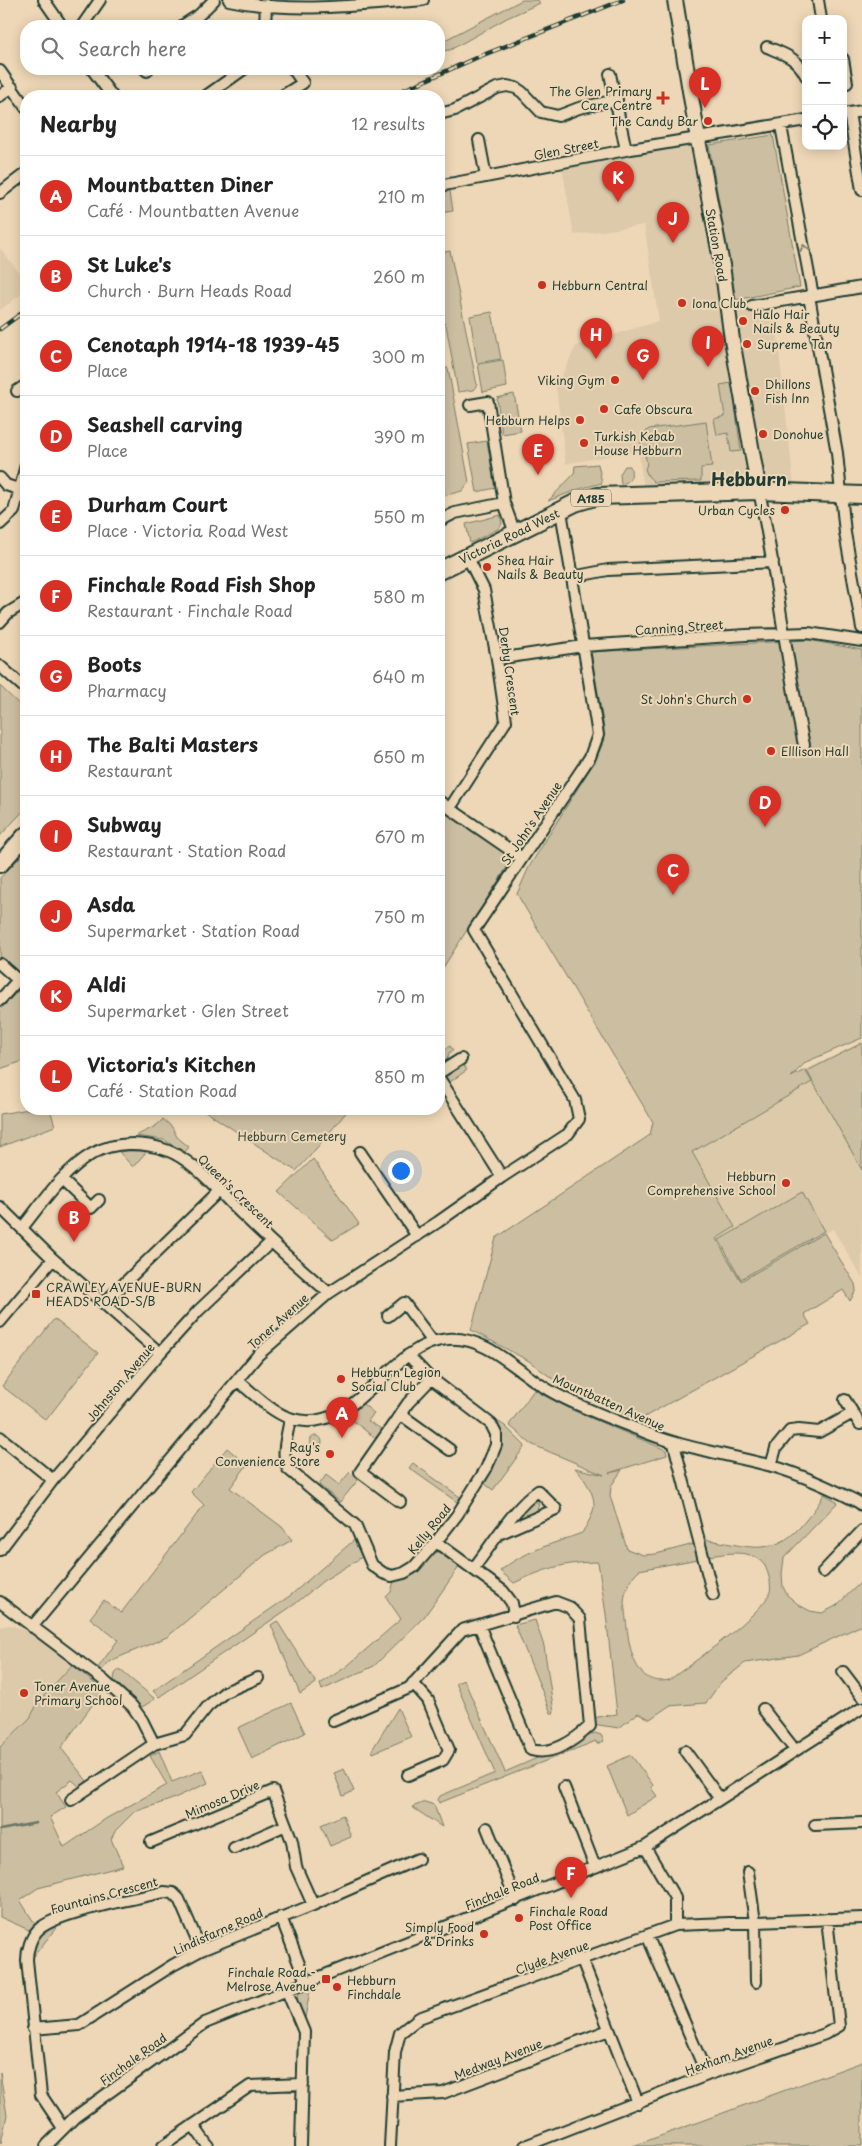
<!DOCTYPE html>
<html lang="en">
<head>
<meta charset="utf-8">
<style>
	body { margin:0; font-family:"Playpen Sans",sans-serif; background:#f6f6f6; color:#222 }
	.controls { position:absolute; right:15px; top:15px; display:grid; overflow:hidden; border-radius:10px; box-shadow:0 2px 12px #0003 }
	.controls button { width:45px; height:45px; display:grid; place-items:center; padding:0; border:0; border-bottom:1px solid #e0e0e0; background:#fff; color:#222; font:25px sans-serif }
	.you { position:absolute; left:400px; top:1170px; width:18px; height:18px; margin:-12px; border:4px solid #fff; border-radius:50%; background:#1a73e8; box-shadow:0 0 0 8px #1a73e833 }
	.badge { display:grid; place-items:center; width:32px; height:32px; border-radius:50%; background:#d93025; color:#fff; font-size:16px; font-weight:700 }
	.pin { position:absolute; translate:-50% -41px; filter:drop-shadow(0 1px 2px #0008) }
	.pin::after { content:''; position:absolute; top:26px; width:18px; height:15px; background:inherit; clip-path:polygon(0 0,100% 0,50% 100%) }
	.list { margin:0; padding:0; list-style:none }
	h2 { display:flex; justify-content:space-between; align-items:center; height:65px; margin:0; padding:0 20px; font-size:21px }
	h2 small { font-size:16px; font-weight:400; color:#767676 }
	.list li { display:grid; grid-template-columns:32px 1fr auto; gap:15px; align-items:center; box-sizing:border-box; height:80px; padding:0 20px; border-top:1px solid #e0e0e0 }
	.list b { display:block; font-size:19px; white-space:nowrap }
	.list p { margin:0; font-size:16px; white-space:nowrap; color:#767676 }
	.list em { font-size:16px; font-style:normal; color:#767676 }
	.icon { flex:none; width:28px; height:28px; fill:none; stroke:currentColor; stroke-width:2; stroke-linecap:round; stroke-linejoin:round }
	.map { position:relative; flex:none; width:862px; height:2146px; overflow:hidden }
	.search { position:absolute; background:#fff; box-shadow:0 2px 12px #0003; left:20px; top:20px; width:425px; height:55px; display:flex; align-items:center; gap:12px; box-sizing:border-box; padding:0 18px; border-radius:20px; color:#767676; font-size:19px }
	.panel { position:absolute; background:#fff; box-shadow:0 2px 12px #0003; left:20px; top:90px; width:425px; height:1025px; border-radius:20px }
	.map>svg:first-child { display:block }
	.built { fill:#ddcaab }
	.green { fill:#ccbea1; stroke:#767e6a }
	.lines { fill:none; stroke-linecap:round; stroke-linejoin:round }
	.stream { stroke:#6a7563; stroke-width:2.5 }
	.street-casing { stroke:#1f3d34; stroke-width:14 }
	.secondary-casing { stroke:#1f3d34; stroke-width:18 }
	.primary-casing { stroke:#1f3d34; stroke-width:20 }
	.street { stroke:#eed7b6; stroke-width:10 }
	.secondary { stroke:#eed7b6; stroke-width:14 }
	.primary { stroke:#eed7b6; stroke-width:16 }
	.rail-casing { stroke:#1f3d34; stroke-width:4.5 }
	.rail { stroke:#eed7b6; stroke-width:2.5; stroke-dasharray:8; stroke-linecap:butt }
	.oneway { stroke:#7c826e }
	.poi-dot { fill:#c8321e; stroke:#eed7b6; stroke-width:2 }
	.labels { text-anchor:middle; dominant-baseline:central; stroke-width:4; stroke-linejoin:round; paint-order:stroke }
	.shield { fill:#eed7b6; stroke:#5d6b5b; stroke-width:1 }
	.shield-label { font-size:11px; font-weight:bold; fill:#1f3d34 }
	.poi-label { font-size:12px; fill:#1f3d34; stroke:#eed7b6; text-anchor:start }
	.street-label { font-size:12px; fill:#1f3d34; stroke:#eed7b6 }
	.park-label { font-size:12px; fill:#304a3f; stroke:#eed7b6 }
	.district-label { font-size:18px; font-weight:bold; fill:#1f3d34; stroke:#eed7b6 }
</style>
</head>
<body>
<div class="map">
<svg width="862" height="2146" viewBox="0 0 862 2146">
	<rect width="100%" height="100%" fill="#eed7b6"/>
	<filter id="ink" filterUnits="userSpaceOnUse"><feTurbulence type="fractalNoise" baseFrequency=".02" numOctaves="2"/><feDisplacementMap in="SourceGraphic" scale="10" xChannelSelector="R" yChannelSelector="G"/><feConvolveMatrix kernelMatrix="1 2 1 2 8 2 1 2 1" color-interpolation-filters="sRGB"/></filter>
	<g filter="url(#ink)">
		<!-- built -->
		<path class="built" d="M706 142 731 303 773 296 794 487 752 484H689L644 489 638 450 566 464 556 388 576 346 659 321 644 225 574 235 562 167Z
			M0 248 25 280V291L0 310Z
			M862 1042V1278L833 1229 741 1281 716 1238 735 1226 692 1152 812 1082 805 1070Z
			M10 1625 29 1631 72 1664 39 1701 30 1718 0 1746V1627Z"/>
		<!-- green -->
		<path class="green" d="M522 0H538L540 3 507 18 450 50 439 51V43Z
			M773 135 800 287 736 300 709 145Z
			M450 191 453 211 439 213V192Z
			M450 251 477 385 473 390 458 392 446 325 439 319V253Z
			M492 312 501 359 477 363 470 316Z
			M503 360 507 387 483 392 478 364Z
			M448 368 469 482 462 491 439 497V370Z
			M732 383 741 451 731 452 728 433 717 435 714 419 725 416 720 385Z
			M514 394 521 431 502 434 497 398Z
			M706 421 712 467 701 468V481L654 482 648 476 645 469C653 455 629 446 649 429Z
			M487 441 495 488 477 492 468 444Z
			M598 464 602 483 579 489 548 501 574 474 575 466Z
			M625 466H630C633 475 632 482 621 484L620 474Z
			M500 515 502 524 498 529 470 543 466 524Z
			M808 640 862 650V1038L806 1062 791 1077 805 1070 812 1082 692 1152 735 1227 716 1239 741 1281 824 1233 855 1284 856 1290 850 1301 843 1290 804 1314 810 1324 639 1420 553 1379 529 1361 471 1330 496 1238 650 1135 653 1122 517 894 529 867 596 759 603 743 604 728 591 652Z
			M0 686 26 711V808L0 836Z
			M439 806 504 849 509 864 439 974Z
			M26 851V980L0 956V878Z
			M19 990 26 1014V1060L0 1069V1010Z
			M862 1043V1170L807 1071Z
			M450 1046 453 1050 449 1053 447 1060 439 1066V1053Z
			M463 1065 467 1070 447 1084 443 1080 446 1072 451 1068 456 1069Z
			M29 1109H50L55 1126 0 1147V1114Z
			M202 1109H349L310 1156 296 1171Z
			M163 1119 172 1127 177 1137 189 1147 185 1152 164 1140 136 1136C146 1130 156 1128 163 1119Z
			M127 1151H147L133 1167 119 1152Z
			M313 1159 359 1224 333 1240 279 1192Z
			M802 1192 824 1231 741 1279 719 1240Z
			M54 1319 98 1353 46 1420 2 1386Z
			M534 1390 572 1410 666 1450 667 1455 609 1473 622 1470 611 1486 610 1496 627 1549 643 1555 656 1554 694 1544 698 1559 639 1570C630 1578 625 1589 624 1602 628 1629 627 1689 669 1680 690 1665 764 1613 770 1592 772 1585 768 1572 765 1566 752 1547 726 1554 708 1556L702 1539C747 1545 774 1561 806 1520 813 1512 819 1504 824 1494L838 1502 784 1558 782 1574 783 1587 787 1595 799 1605 810 1611 822 1613 836 1606 862 1581V1625L798 1655 745 1663 721 1682 706 1703 669 1706 650 1719 638 1713 619 1728 592 1724V1718L617 1714 606 1614 598 1562C565 1562 544 1569 514 1583L500 1571C522 1552 555 1543 582 1533 586 1526 591 1519 593 1511 598 1497 584 1478 575 1468L604 1475 531 1444 509 1425Z
			M363 1404 374 1413 368 1421 383 1430 375 1438 348 1417Z
			M494 1419 505 1426 525 1446 493 1490 485 1484 496 1463 502 1432Z
			M310 1442a6 6 0 1 1 12 0a6 6 0 1 1-12 0Z
			M227 1448 247 1465 230 1488 282 1527 292 1540 265 1555 167 1637 117 1658 108 1663 101 1671 97 1669 118 1640 90 1618 104 1600 121 1613 204 1505 191 1492Z
			M413 1463 460 1497 457 1502 409 1468Z
			M350 1472 358 1480 340 1502 319 1485 326 1475 339 1485Z
			M533 1500 539 1504 536 1513 516 1521Z
			M354 1540 362 1557 323 1581 295 1604 159 1697 153 1691 291 1595Z
			M434 1552H439L459 1567 424 1617 374 1666 322 1690 320 1684 346 1667 401 1619 386 1597 391 1592 394 1581 412 1575Z
			M535 1620 544 1646 554 1713H551L515 1625Z
			M277 1621 316 1683 300 1694 271 1625Z
			M72 1665 103 1690 61 1748 87 1781 80 1787 72 1780 56 1792 66 1807 50 1817 64 1847 107 1818 167 1785 150 1756 159 1751 172 1782 202 1770 208 1783 170 1800 134 1812 116 1830 111 1839 123 1866 38 1888 20 1900 35 1924 29 1930 0 1917V1747L30 1718 39 1701Z
			M119 1669 155 1699 142 1707 114 1680 115 1674Z
			M464 1680 505 1772 595 1733 601 1735 604 1741 597 1744 596 1741 439 1803 438 1800 440 1796 495 1773 456 1683Z
			M291 1703 305 1733 252 1759 238 1728Z
			M398 1708 411 1737 373 1753 372 1750Z
			M631 1755 653 1785 651 1788 657 1796 627 1815 607 1766Z
			M344 1769 354 1791 343 1796 334 1773Z
			M425 1802 434 1805 442 1827 412 1807Z
			M343 1815 351 1837 330 1846 321 1825Z
			M63 1919 30 1961C32 1936 43 1930 63 1919Z
			M310 1990 304 2024 297 1999 299 1993Z
			M862 2062V2146H633Z
			M0 2073 7 2115 1 2143H0Z"/>
		<g class="lines">
			<!-- stream -->
			<path class="stream" d="M0 1830 36 1823"/>
			<!-- street casing -->
			<g class="street-casing">
				<path id="street" d="M44 0 62 26
					M229 0C293 14 360 5 423 0
					M818 0 821 19
					M82 26 100 0
					M182 26 199 15 214 0
					M265 26 266 5
					M767 47C784 54 798 58 806 76
					M843 59 847 83
					M92 69 112 96
					M145 69 147 71
					M0 71 26 108
					M610 74 626 150
					M0 96 12 87
					M206 96 244 69
					M282 96 303 83 293 69
					M849 113 862 190
					M439 114 455 110 497 88 507 86 516 88 522 92 541 112 558 116 579 108 617 100
					M843 114 862 111
					M781 126 813 296
					M479 140 486 177
					M439 186 631 149 806 120
					M0 193 26 173
					M809 296 837 453 845 533 862 628
					M752 306 862 287
					M17 391 26 385
					M470 405 488 402 504 503 515 533
					M0 478 6 485 21 490
					M759 491C777 575 786 661 804 745
					M439 521 455 513 504 503
					M0 524 14 511 26 465
					M572 577 608 570 773 562
					M0 622 8 613 26 602
					M497 659 583 646 746 635 808 633 862 641
					M0 666 26 689
					M439 801 522 858
					M450 808 506 721 497 659 484 590 467 556
					M0 964 18 980 0 1000
					M439 1073 461 1059
					M439 1078 502 1177
					M360 1152 417 1236
					M62 1180 91 1208 99 1200
					M0 1207 53 1259 160 1353
					M22 1228C43 1202 63 1171 92 1154 114 1141 143 1142 166 1150 195 1160 222 1196 244 1216 272 1243 300 1268 329 1293
					M104 1303 218 1192
					M388 1316 404 1303 433 1342
					M0 1322 53 1259
					M237 1380C253 1393 270 1411 289 1418 355 1440 388 1343 448 1339 490 1336 519 1375 554 1393 580 1407 609 1418 637 1429 680 1448 727 1454 772 1466 796 1473 819 1483 842 1494 849 1498 856 1500 862 1505
					M853 1413 860 1424
					M400 1414 450 1450
					M290 1418C288 1434 280 1454 288 1469L355 1525 372 1565 383 1573 392 1576 404 1573 414 1567 436 1542 457 1515 486 1469 496 1445V1434L491 1424 428 1376 408 1355
					M0 1437 53 1480
					M674 1444 713 1595
					M771 1466 776 1448 790 1431 799 1430 819 1432 853 1413 845 1400
					M400 1502 360 1472 408 1403 431 1379
					M436 1542 503 1591 512 1603 514 1616
					M0 1550 53 1480 160 1353 198 1311 271 1242
					M473 1569C491 1546 515 1506 538 1491L556 1509 501 1533
					M823 1572 862 1531
					M0 1602 102 1679 132 1706 142 1720 154 1744
					M32 1627 258 1355 329 1293 438 1222 502 1177 568 1134 579 1119 575 1100 474 930 590 757 598 735 561 511
					M843 1672 862 1697
					M763 1709 795 1750
					M333 1721 409 1688 462 1630 556 1602 569 1607 580 1619 590 1726C575 1740 552 1756 531 1750L479 1625
					M685 1751 720 1799
					M408 1775 443 1760 449 1750 428 1700 413 1683
					M564 1787 595 1867
					M71 1800 154 1744 185 1735 208 1706 225 1692 258 1678
					M815 1825 862 1823
					M487 1828 516 1900
					M151 1842 273 1791 292 1841 296 1867 313 1905
					M645 1847 675 1898V1925
					M234 1848 286 1825
					M748 1872 755 1922 756 1982
					M281 1917 306 1982
					M647 1935 707 2075
					M582 1960 638 2103
					M287 1991 304 2032 301 2146
					M33 2029 79 2025 173 1965 201 1950 313 1905 418 1859
					M392 2096 443 2093 609 2030
					M193 2125 208 2146
					M63 2128 41 2095 27 1960C27 1950 31 1936 39 1929 60 1911 135 1899 164 1892L173 1893 179 1899 201 1950
					M46 2146 75 2117 205 2023 645 1847 862 1708
					M163 2146 250 2086 303 2084
					M390 2146 395 2052 400 2033 419 2018 675 1925 862 1918
					M525 2146 707 2075 825 2034 839 2026 827 1919"/>
			</g>
			<!-- secondary casing -->
			<g class="secondary-casing">
				<path id="secondary" d="M675 0 699 145 722 265 732 340 759 491"/>
			</g>
			<!-- primary casing -->
			<g class="primary-casing">
				<path id="primary" d="M439 571 575 503 598 496 759 491 862 495
					M0 864 26 835"/>
			</g>
			<!-- street -->
			<use href="#street" class="street"/>
			<!-- secondary -->
			<use href="#secondary" class="secondary"/>
			<!-- primary -->
			<use href="#primary" class="primary"/>
			<!-- rail casing -->
			<g class="rail-casing">
				<path id="rail" d="M390 96 478 57 623 0
					M0 329 26 310"/>
			</g>
			<!-- rail -->
			<use href="#rail" class="rail"/>
		</g>
		<!-- one-way arrows -->
		<defs><path id="oneway-chevron" d="M-2-3.5L2.5 0L-2 3.5" fill="none" stroke-width="1.6" stroke-linecap="round" stroke-linejoin="round" transform="scale(1.25)"/></defs>
		<use class="oneway" href="#oneway-chevron" transform="translate(804 248) rotate(-101)"/>
	</g>
	<!-- markers -->
	<g class="poi-dot">
		<path d="M660.5 90.5h5v5h5v5h-5v5h-5v-5h-5v-5h5z"/>
		<circle cx="708" cy="121" r="5"/>
		<circle cx="542" cy="285" r="5"/>
		<circle cx="682" cy="303" r="5"/>
		<circle cx="743" cy="321" r="5"/>
		<circle cx="747" cy="344" r="5"/>
		<circle cx="615" cy="380" r="5"/>
		<circle cx="755" cy="391" r="5"/>
		<circle cx="604" cy="409" r="5"/>
		<circle cx="580" cy="420" r="5"/>
		<circle cx="763" cy="434" r="5"/>
		<circle cx="584" cy="443" r="5"/>
		<circle cx="785" cy="510" r="5"/>
		<circle cx="487" cy="567" r="5"/>
		<circle cx="747" cy="699" r="5"/>
		<circle cx="771" cy="751" r="5"/>
		<circle cx="786" cy="1183" r="5"/>
		<rect x="31" y="1289" width="10" height="10" rx="2.5"/>
		<circle cx="341" cy="1379" r="5"/>
		<circle cx="330" cy="1454" r="5"/>
		<circle cx="24" cy="1693" r="5"/>
		<circle cx="519" cy="1918" r="5"/>
		<circle cx="484" cy="1934" r="5"/>
		<rect x="321" y="1974" width="10" height="10" rx="2.5"/>
		<circle cx="337" cy="1987" r="5"/>
	</g>
	<g class="labels">
		<!-- shield labels -->
		<rect class="shield" x="571" y="489.5" width="40" height="17" rx="4"/>
		<g class="shield-label">
			<text x="591" y="498">A185</text>
		</g>
		<!-- poi labels -->
		<g class="poi-label">
			<text x="652" y="91" text-anchor="end">The Glen Primary<tspan x="652" dy="14">Care Centre</tspan></text>
			<text x="698" y="121" text-anchor="end">The Candy Bar</text>
			<text x="552" y="285">Hebburn Central</text>
			<text x="692" y="303">Iona Club</text>
			<text x="753" y="314">Halo Hair<tspan x="753" dy="14">Nails &amp; Beauty</tspan></text>
			<text x="757" y="344">Supreme Tan</text>
			<text x="605" y="380" text-anchor="end">Viking Gym</text>
			<text x="765" y="384">Dhillons<tspan x="765" dy="14">Fish Inn</tspan></text>
			<text x="614" y="409">Cafe Obscura</text>
			<text x="570" y="420" text-anchor="end">Hebburn Helps</text>
			<text x="773" y="434">Donohue</text>
			<text x="594" y="436">Turkish Kebab<tspan x="594" dy="14">House Hebburn</tspan></text>
			<text x="775" y="510" text-anchor="end">Urban Cycles</text>
			<text x="497" y="560">Shea Hair<tspan x="497" dy="14">Nails &amp; Beauty</tspan></text>
			<text x="737" y="699" text-anchor="end">St John's Church</text>
			<text x="781" y="751">Elllison Hall</text>
			<text x="776" y="1176" text-anchor="end">Hebburn<tspan x="776" dy="14">Comprehensive School</tspan></text>
			<text x="46" y="1287">CRAWLEY AVENUE-BURN<tspan x="46" dy="14">HEADS ROAD-S/B</tspan></text>
			<text x="351" y="1372">Hebburn Legion<tspan x="351" dy="14">Social Club</tspan></text>
			<text x="320" y="1447" text-anchor="end">Ray's<tspan x="320" dy="14">Convenience Store</tspan></text>
			<text x="34" y="1686">Toner Avenue<tspan x="34" dy="14">Primary School</tspan></text>
			<text x="529" y="1911">Finchale Road<tspan x="529" dy="14">Post Office</tspan></text>
			<text x="474" y="1927" text-anchor="end">Simply Food<tspan x="474" dy="14">&amp; Drinks</tspan></text>
			<text x="316" y="1972" text-anchor="end">Finchale Road -<tspan x="316" dy="14">Melrose Avenue</tspan></text>
			<text x="347" y="1980">Hebburn<tspan x="347" dy="14">Finchdale</tspan></text>
		</g>
		<!-- street labels -->
		<g class="street-label">
			<text transform="translate(566 149) rotate(-11)">Glen Street</text>
			<text transform="translate(717 245) rotate(80)">Station Road</text>
			<text transform="translate(509 536) rotate(-26)">Victoria Road West</text>
			<text transform="translate(679 627) rotate(-4)">Canning Street</text>
			<text transform="translate(510 671) rotate(82)">Derby Crescent</text>
			<text transform="translate(531 823) rotate(-56)">St John's Avenue</text>
			<text transform="translate(236 1191) rotate(44)">Queen's Crescent</text>
			<text transform="translate(278 1321) rotate(-42)">Toner Avenue</text>
			<text transform="translate(120 1382) rotate(-50)">Johnston Avenue</text>
			<text transform="translate(609 1402) rotate(24)">Mountbatten Avenue</text>
			<text transform="translate(429 1529) rotate(-51)">Kelly Road</text>
			<text transform="translate(222 1799) rotate(-23)">Mimosa Drive</text>
			<text transform="translate(502 1891) rotate(-22)">Finchale Road</text>
			<text transform="translate(104 1895) rotate(-15)">Fountains Crescent</text>
			<text transform="translate(218 1931) rotate(-24)">Lindisfarne Road</text>
			<text transform="translate(552 1957) rotate(-20)">Clyde Avenue</text>
			<text transform="translate(729 2055) rotate(-20)">Hexham Avenue</text>
			<text transform="translate(133 2059) rotate(-36)">Finchale Road</text>
			<text transform="translate(498 2059) rotate(-21)">Medway Avenue</text>
		</g>
		<!-- park labels -->
		<g class="park-label">
			<text x="292" y="1136">Hebburn Cemetery</text>
		</g>
		<!-- district labels -->
		<g class="district-label">
			<text x="749" y="478">Hebburn</text>
		</g>
	</g>
</svg>
<div class="controls">
<button>+</button>
<button>−</button>
<button><svg class="icon" aria-label="locate" viewBox="0 0 24 24"><circle cx="12" cy="12" r="6"/><path d="M12 2v4M12 18v4M2 12h4M18 12h4"/></svg></button>
</div>
<div class="you"></div>
<div class="pin badge" style="left:342px;top:1438px">A</div>
<div class="pin badge" style="left:74px;top:1242px">B</div>
<div class="pin badge" style="left:673px;top:895px">C</div>
<div class="pin badge" style="left:765px;top:827px">D</div>
<div class="pin badge" style="left:538px;top:475px">E</div>
<div class="pin badge" style="left:571px;top:1898px">F</div>
<div class="pin badge" style="left:643px;top:380px">G</div>
<div class="pin badge" style="left:596px;top:359px">H</div>
<div class="pin badge" style="left:708px;top:367px">I</div>
<div class="pin badge" style="left:673px;top:243px">J</div>
<div class="pin badge" style="left:618px;top:202px">K</div>
<div class="pin badge" style="left:705px;top:108px">L</div>
<div class="search"><svg class="icon" aria-label="search" viewBox="0 0 24 24"><circle cx="10" cy="10" r="6"/><path d="M15 15l6 6"/></svg>Search here</div>
<section class="panel">
<h2>Nearby<small>12 results</small></h2>
<ul class="list">
<li><span class="badge">A</span><div><b>Mountbatten Diner</b><p>Café · Mountbatten Avenue</p></div><em>210 m</em></li>
<li><span class="badge">B</span><div><b>St Luke's</b><p>Church · Burn Heads Road</p></div><em>260 m</em></li>
<li><span class="badge">C</span><div><b>Cenotaph 1914-18 1939-45</b><p>Place</p></div><em>300 m</em></li>
<li><span class="badge">D</span><div><b>Seashell carving</b><p>Place</p></div><em>390 m</em></li>
<li><span class="badge">E</span><div><b>Durham Court</b><p>Place · Victoria Road West</p></div><em>550 m</em></li>
<li><span class="badge">F</span><div><b>Finchale Road Fish Shop</b><p>Restaurant · Finchale Road</p></div><em>580 m</em></li>
<li><span class="badge">G</span><div><b>Boots</b><p>Pharmacy</p></div><em>640 m</em></li>
<li><span class="badge">H</span><div><b>The Balti Masters</b><p>Restaurant</p></div><em>650 m</em></li>
<li><span class="badge">I</span><div><b>Subway</b><p>Restaurant · Station Road</p></div><em>670 m</em></li>
<li><span class="badge">J</span><div><b>Asda</b><p>Supermarket · Station Road</p></div><em>750 m</em></li>
<li><span class="badge">K</span><div><b>Aldi</b><p>Supermarket · Glen Street</p></div><em>770 m</em></li>
<li><span class="badge">L</span><div><b>Victoria's Kitchen</b><p>Café · Station Road</p></div><em>850 m</em></li>
</ul>
</section>
</div>
</body>
</html>
